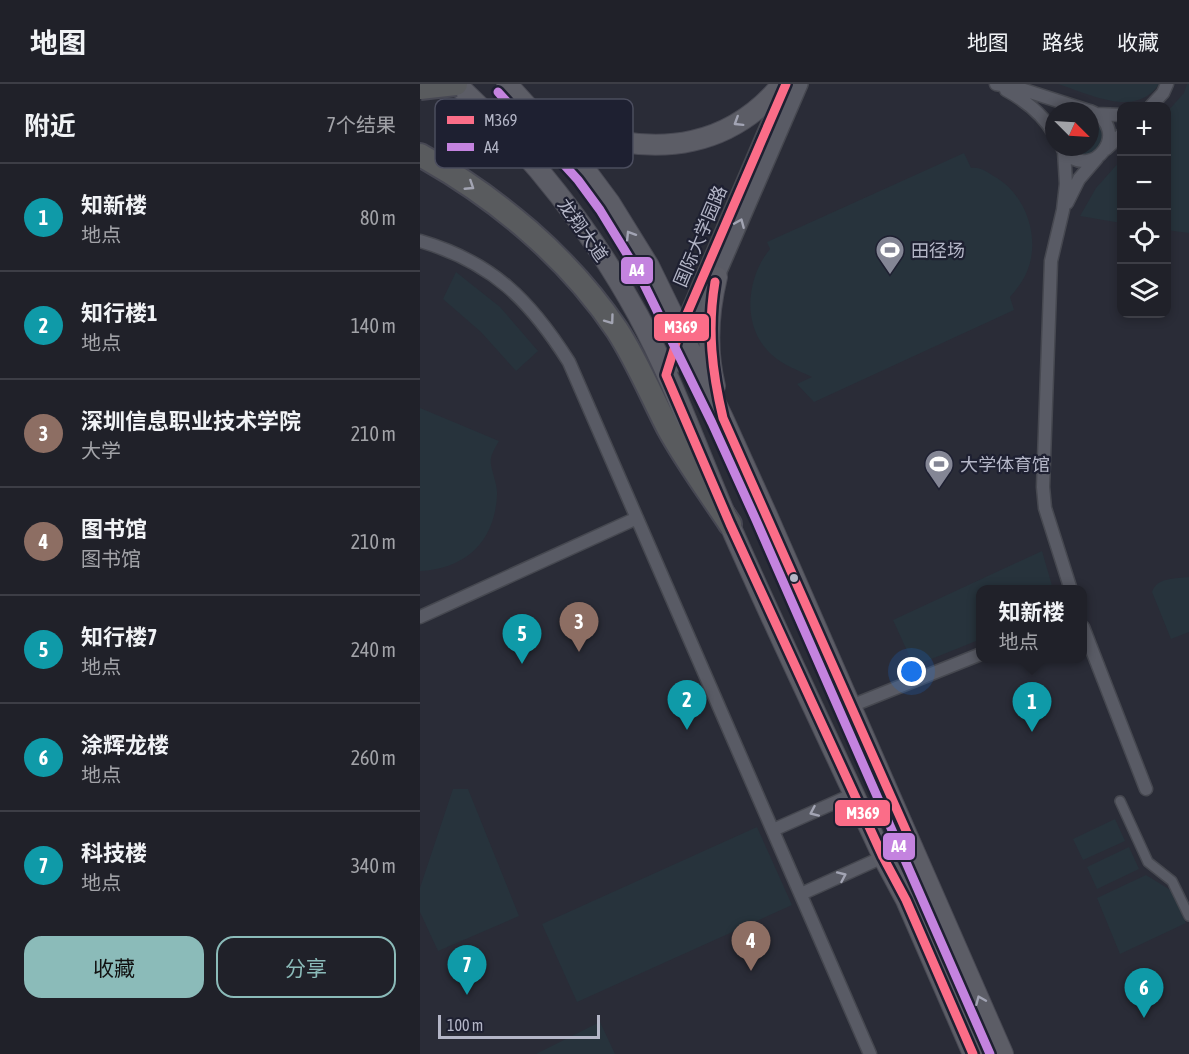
<!DOCTYPE html>
<html lang="zh">
<head>
<meta charset="utf-8">
<style>
	body { margin:0; font-family:"Asap Condensed","Noto Sans SC",sans-serif; background:#2d2e35; color:#f1f3f6 }
	.controls { position:absolute; right:18px; top:18px; display:grid; overflow:hidden; border-radius:12px; box-shadow:0 3px 9px #0003 }
	.controls button { width:54px; height:54px; display:grid; place-items:center; padding:0; border:0; border-bottom:2px solid #3d3e46; background:#202129; color:#f1f3f6; font:30px sans-serif }
	.compass { position:absolute; left:625px; top:18px; width:54px; height:54px; border-radius:50%; background:#202129; box-shadow:0 3px 9px #0003; rotate:114deg }
	.scale { position:absolute; left:18px; bottom:15px; width:162px; box-sizing:border-box; padding-left:6px; border:3px solid #b4b6c7; border-top:0; font-size:16px; line-height:21px; white-space:nowrap; color:#b4b6c7; -webkit-text-stroke:4px #1e2031; paint-order:stroke }
	.you { position:absolute; left:492px; top:588px; width:21px; height:21px; margin:-15px; border:4px solid #fff; border-radius:50%; background:#1a73e8; box-shadow:0 0 0 9px #1a73e833 }
	.badge { display:grid; place-items:center; width:39px; height:39px; border-radius:50%; background:#8bbbb9; color:#fff; font-size:20px; font-weight:700 }
	.pin { position:absolute; translate:-50% -50px; filter:drop-shadow(0 2px 3px #0008) }
	.pin::after { content:''; position:absolute; top:32px; width:21px; height:18px; background:inherit; clip-path:polygon(0 0,100% 0,50% 100%) }
	.popup { position:absolute; left:556px; top:501px; width:111px; height:78px; box-sizing:border-box; display:grid; place-content:center; border-radius:12px; background:#202129; filter:drop-shadow(0 2px 4px #0005); font-size:20px; white-space:nowrap; color:#a2a3a8 }
	.popup b { font-size:22px; color:#f1f3f6 }
	.popup::after { content:''; position:absolute; left:50%; top:100%; margin-left:-12px; border:12px solid transparent; border-top-color:#202129 }
	.list { margin:0; padding:0; list-style:none }
	h2 { display:flex; justify-content:space-between; align-items:center; height:78px; margin:0; padding:0 24px; font-size:26px }
	h2 small { font-size:20px; font-weight:400; color:#a2a3a8 }
	.list li { display:grid; grid-template-columns:39px 1fr auto; gap:18px; align-items:center; box-sizing:border-box; height:108px; padding:0 24px; border-top:2px solid #3d3e46 }
	.list b { display:block; font-size:22px; white-space:nowrap }
	.list p { margin:0; font-size:20px; white-space:nowrap; color:#a2a3a8 }
	.list em { font-size:20px; font-style:normal; color:#a2a3a8 }
	.actions { display:flex; gap:12px; padding:18px 24px }
	.actions a { flex:1; padding:14px 0; border:2px solid #8bbbb9; border-radius:18px; text-align:center; font-size:21px; color:#8bbbb9 }
	.actions .main { background:#8bbbb9; color:#111 }
	.icon { flex:none; width:33px; height:33px; fill:none; stroke:currentColor; stroke-width:2; stroke-linecap:round; stroke-linejoin:round }
	.map { position:relative; flex:none; width:769px; height:970px; overflow:hidden }
	header { display:flex; align-items:center; gap:36px; box-sizing:border-box; height:84px; padding:0 30px; background:#202129; border-bottom:2px solid #3d3e46 }
	header strong { font-size:28px }
	nav { display:flex; gap:33px; margin-inline-start:auto; font-size:21px }
	main { display:flex }
	aside { flex:1; background:#202129 }
	.map>svg:first-child { display:block }
	.green { fill:#27333c }
	.lines { fill:none; stroke-linecap:round; stroke-linejoin:round }
	.pedestrian-casing { stroke:#464850; stroke-width:12 }
	.minor-casing { stroke:#464850; stroke-width:15 }
	.tertiary-casing { stroke:#464850; stroke-width:18 }
	.primary-casing { stroke:#484953; stroke-width:22 }
	.motorway-casing { stroke:#474853; stroke-width:26 }
	.pedestrian { stroke:#595b65; stroke-width:9 }
	.minor { stroke:#595b65; stroke-width:12 }
	.tertiary { stroke:#595b65; stroke-width:15 }
	.primary { stroke:#5c5d66; stroke-width:20 }
	.motorway { stroke:#595b5e; stroke-width:22 }
	.motorway-bridge-casing { stroke:#474853; stroke-width:26; stroke-linecap:butt }
	.motorway-bridge { stroke:#595b5e; stroke-width:22 }
	.bus-1-casing { stroke:#1e2031; stroke-width:14 }
	.bus-2-casing { stroke:#1e2031; stroke-width:14 }
	.bus-1 { stroke:#fb6d88; stroke-width:9 }
	.bus-2 { stroke:#c483df; stroke-width:9 }
	.oneway { stroke:#a2a4b4 }
	.oneway2 { stroke:#a2a4b2 }
	.oneway3 { stroke:#a2a4b3 }
	.bus-dot { fill:#b4b6c7; stroke:#1e2031; stroke-width:2 }
	.labels { text-anchor:middle; dominant-baseline:central; stroke-width:4.5; stroke-linejoin:round; paint-order:stroke }
	.street-label { font-size:18px; fill:#b4b6c7; stroke:#1e2031 }
	.poi-label { font-size:18px; fill:#b4b6c7; stroke:#1e2031; text-anchor:start }
	.key { fill:#1e2031; stroke:#4b4d5e; stroke-width:1.5 }
	.key-label { font-size:16px; fill:#b4b6c7 }
	.line-badge { stroke:#1e2031; stroke-width:2 }
	.badge-label { font-size:16px; text-anchor:middle; font-weight:bold; fill:#fff }
</style>
</head>
<body>
<header>
<strong>地图</strong>
<nav><a>地图</a><a>路线</a><a>收藏</a></nav>
</header>
<main>
<aside>
<h2>附近<small>7个结果</small></h2>
<ul class="list">
<li><span class="badge" style="background:#0f9aa8">1</span><div><b>知新楼</b><p>地点</p></div><em>80 m</em></li>
<li><span class="badge" style="background:#0f9aa8">2</span><div><b>知行楼1</b><p>地点</p></div><em>140 m</em></li>
<li><span class="badge" style="background:#8d6e63">3</span><div><b>深圳信息职业技术学院</b><p>大学</p></div><em>210 m</em></li>
<li><span class="badge" style="background:#8d6e63">4</span><div><b>图书馆</b><p>图书馆</p></div><em>210 m</em></li>
<li><span class="badge" style="background:#0f9aa8">5</span><div><b>知行楼7</b><p>地点</p></div><em>240 m</em></li>
<li><span class="badge" style="background:#0f9aa8">6</span><div><b>涂辉龙楼</b><p>地点</p></div><em>260 m</em></li>
<li><span class="badge" style="background:#0f9aa8">7</span><div><b>科技楼</b><p>地点</p></div><em>340 m</em></li>
</ul>
<div class="actions"><a class="main">收藏</a><a>分享</a></div>
</aside>
<div class="map">
<svg width="769" height="970" viewBox="0 0 769 970">
	<rect width="100%" height="100%" fill="#2a2c37"/>
	<!-- green -->
	<path class="green" d="M638 0H739C716 35 670 10 638 0Z
		M767 0H769V149L746 146 747 28 764 9Z
		M670 33C691 44 684 72 660 71L648 63H670Z
		M544 69 551 84C560 82 569 89 577 94 606 112 620 153 608 185 604 196 597 205 590 213L594 226 394 318 377 300 392 293C378 286 364 282 352 271 321 244 326 194 350 165L347 158Z
		M701 76V139L660 132 676 104Z
		M36 188 80 223 118 267 96 287 61 248 23 215Z
		M0 324 79 357C76 362 72 369 71 374 69 383 78 399 77 411 75 457 46 485 0 487Z
		M622 467 633 505 561 506V555L494 582 473 536Z
		M769 493V548L751 555 732 508C737 493 755 495 769 493Z
		M33 705H48L99 832 18 867 0 828V804Z
		M695 735 705 757 663 776 653 755Z
		M337 743 372 821 157 918 122 840Z
		M709 763 719 785 677 805 667 783Z
		M726 791 752 807 766 839 700 870 677 814Z
		M180 938 195 970H116Z"/>
	<g class="lines">
		<!-- pedestrian casing -->
		<g class="pedestrian-casing">
			<path id="pedestrian" d="M700 717 728 778 752 797 769 832"/>
		</g>
		<!-- minor casing -->
		<g class="minor-casing">
			<path id="minor" d="M576 0 598 4 669 27
				M586 6C606 17 623 30 634 50
				M731 22 743 9 747 0
				M677 30 702 31
				M686 65 702 50
				M643 66C672 101 714 45 670 27
				M644 67 646 100 643 126 631 177 623 403 625 424 651 506
				M647 119 659 95 677 74
				M0 157C72 178 110 216 149 278L450 970
				M0 533 217 434
				M663 543 726 705
				M431 622 561 570
				M353 746 434 710
				M381 810 463 773"/>
		</g>
		<!-- tertiary casing -->
		<g class="tertiary-casing">
			<path id="tertiary" d="M259 251 366 0
				M246 291 267 261 380 0"/>
		</g>
		<!-- primary casing -->
		<g class="primary-casing">
			<path id="primary" d="M36 0C108 66 171 145 218 231 254 298 279 370 309 439 358 551 412 662 463 773L486 816 553 970
				M87 0 167 88 190 119 229 182 303 334 347 431 583 970
				M120 29C135 38 151 44 167 49 240 73 311 62 362 0
				M295 302C286 265 288 230 297 193"/>
		</g>
		<!-- motorway casing -->
		<g class="motorway-casing">
			<path id="motorway" d="M0 71C76 113 148 173 197 246 217 277 231 311 248 344 266 377 289 408 310 440"/>
		</g>
		<!-- pedestrian -->
		<use href="#pedestrian" class="pedestrian"/>
		<!-- minor -->
		<use href="#minor" class="minor"/>
		<!-- tertiary -->
		<use href="#tertiary" class="tertiary"/>
		<!-- primary -->
		<use href="#primary" class="primary"/>
		<!-- motorway -->
		<use href="#motorway" class="motorway"/>
		<!-- motorway-bridge casing -->
		<g class="motorway-bridge-casing">
			<path id="motorway-bridge" d="M0 4 36 0"/>
		</g>
		<!-- motorway-bridge -->
		<use href="#motorway-bridge" class="motorway-bridge"/>
		<!-- bus-1 casing -->
		<g class="bus-1-casing">
			<path id="bus-1" d="M366 0 260 246 246 291 310 440 463 773 486 816 553 970
				M295 198C287 245 292 288 303 334L488 751"/>
		</g>
		<!-- bus-2 casing -->
		<g class="bus-2-casing">
			<path id="bus-2" d="M78 8 158 96 180 126 218 188 292 339 336 436 570 970"/>
		</g>
		<!-- bus-1 -->
		<use href="#bus-1" class="bus-1"/>
		<!-- bus-2 -->
		<use href="#bus-2" class="bus-2"/>
	</g>
	<!-- one-way arrows -->
	<defs><path id="oneway-chevron" d="M-2-3.5L2.5 0L-2 3.5" fill="none" stroke-width="1.6" stroke-linecap="round" stroke-linejoin="round" transform="scale(1.5)"/></defs>
	<g class="oneway">
		<use href="#oneway-chevron" transform="translate(318 38) rotate(148)"/>
		<use href="#oneway-chevron" transform="translate(210 151) rotate(-122)"/>
		<use href="#oneway-chevron" transform="translate(560 916) rotate(-113)"/>
	</g>
	<g class="oneway2">
		<use href="#oneway-chevron" transform="translate(50 102) rotate(33)"/>
		<use href="#oneway-chevron" transform="translate(190 236) rotate(54)"/>
	</g>
	<g class="oneway3">
		<use href="#oneway-chevron" transform="translate(320 139) rotate(-67)"/>
		<use href="#oneway-chevron" transform="translate(394 728) rotate(156)"/>
		<use href="#oneway-chevron" transform="translate(422 792) rotate(-24)"/>
	</g>
	<!-- icons -->
	<defs>
		<g id="stadium-pin" transform="scale(1.5)"><path d="M0 17L-7.5 6A9.5 9.5 0 1 1 7.5 6Z" fill="#848695" stroke="#1e2031"/><path d="M0-5a6.5 5 0 1 0 0 10a6.5 5 0 1 0 0-10ZM-3.5-1.8h7v3.6h-7Z" fill="#fff"/></g>
	</defs>
	<g fill-rule="evenodd">
		<use href="#stadium-pin" x="470" y="166"/>
		<use href="#stadium-pin" x="519" y="380"/>
	</g>
	<!-- markers -->
	<circle class="bus-dot" cx="374" cy="494" r="5"/>
	<g class="labels">
		<!-- street labels -->
		<g class="street-label">
			<text transform="translate(163 146) rotate(55)">龙翔大道</text>
			<text transform="translate(280 152) rotate(-67)">国际大学园路</text>
		</g>
		<!-- poi labels -->
		<g class="poi-label">
			<text x="491" y="166">田径场</text>
			<text x="540" y="380">大学体育馆</text>
		</g>
	</g>
	<!-- legend -->
	<rect x="15" y="15" width="198" height="69" rx="9" class="key"/>
	<rect x="27" y="32" width="27" height="8" fill="#fb6d88"/>
	<rect x="27" y="59" width="27" height="8" fill="#c483df"/>
	<g class="key-label">
		<text x="64" y="42">M369</text>
		<text x="64" y="69">A4</text>
	</g>
	<g class="line-badge">
		<rect x="200" y="172" width="34" height="29" rx="6" fill="#c483df"/>
		<rect x="233" y="229" width="57" height="29" rx="6" fill="#fb6d88"/>
		<rect x="414" y="715" width="57" height="28" rx="6" fill="#fb6d88"/>
		<rect x="462" y="748" width="34" height="29" rx="6" fill="#c483df"/>
	</g>
	<g class="badge-label">
		<text x="217" y="192">A4</text>
		<text x="261" y="249">M369</text>
		<text x="443" y="735">M369</text>
		<text x="479" y="768">A4</text>
	</g>
</svg>
<div class="controls">
<button>+</button>
<button>−</button>
<button><svg class="icon" aria-label="locate" viewBox="0 0 24 24"><circle cx="12" cy="12" r="6"/><path d="M12 2v4M12 18v4M2 12h4M18 12h4"/></svg></button>
<button><svg class="icon" aria-label="layers" viewBox="0 0 24 24"><path d="M12 4l9 5-9 5-9-5zM3 14l9 5 9-5"/></svg></button>
</div>
<svg class="compass" viewBox="-18 -18 36 36"><path d="M0-13l5 13h-10z" fill="#e53935"/><path d="M0 13l5-13h-10z" fill="#a2a3a8"/></svg>
<div class="scale">100 m</div>
<div class="you"></div>
<div class="pin badge" style="left:612px;top:648px;background:#0f9aa8">1</div>
<div class="popup"><b>知新楼</b>地点</div>
<div class="pin badge" style="left:267px;top:646px;background:#0f9aa8">2</div>
<div class="pin badge" style="left:159px;top:568px;background:#8d6e63">3</div>
<div class="pin badge" style="left:331px;top:887px;background:#8d6e63">4</div>
<div class="pin badge" style="left:102px;top:580px;background:#0f9aa8">5</div>
<div class="pin badge" style="left:724px;top:934px;background:#0f9aa8">6</div>
<div class="pin badge" style="left:47px;top:911px;background:#0f9aa8">7</div>
</div>
</main>
</body>
</html>
